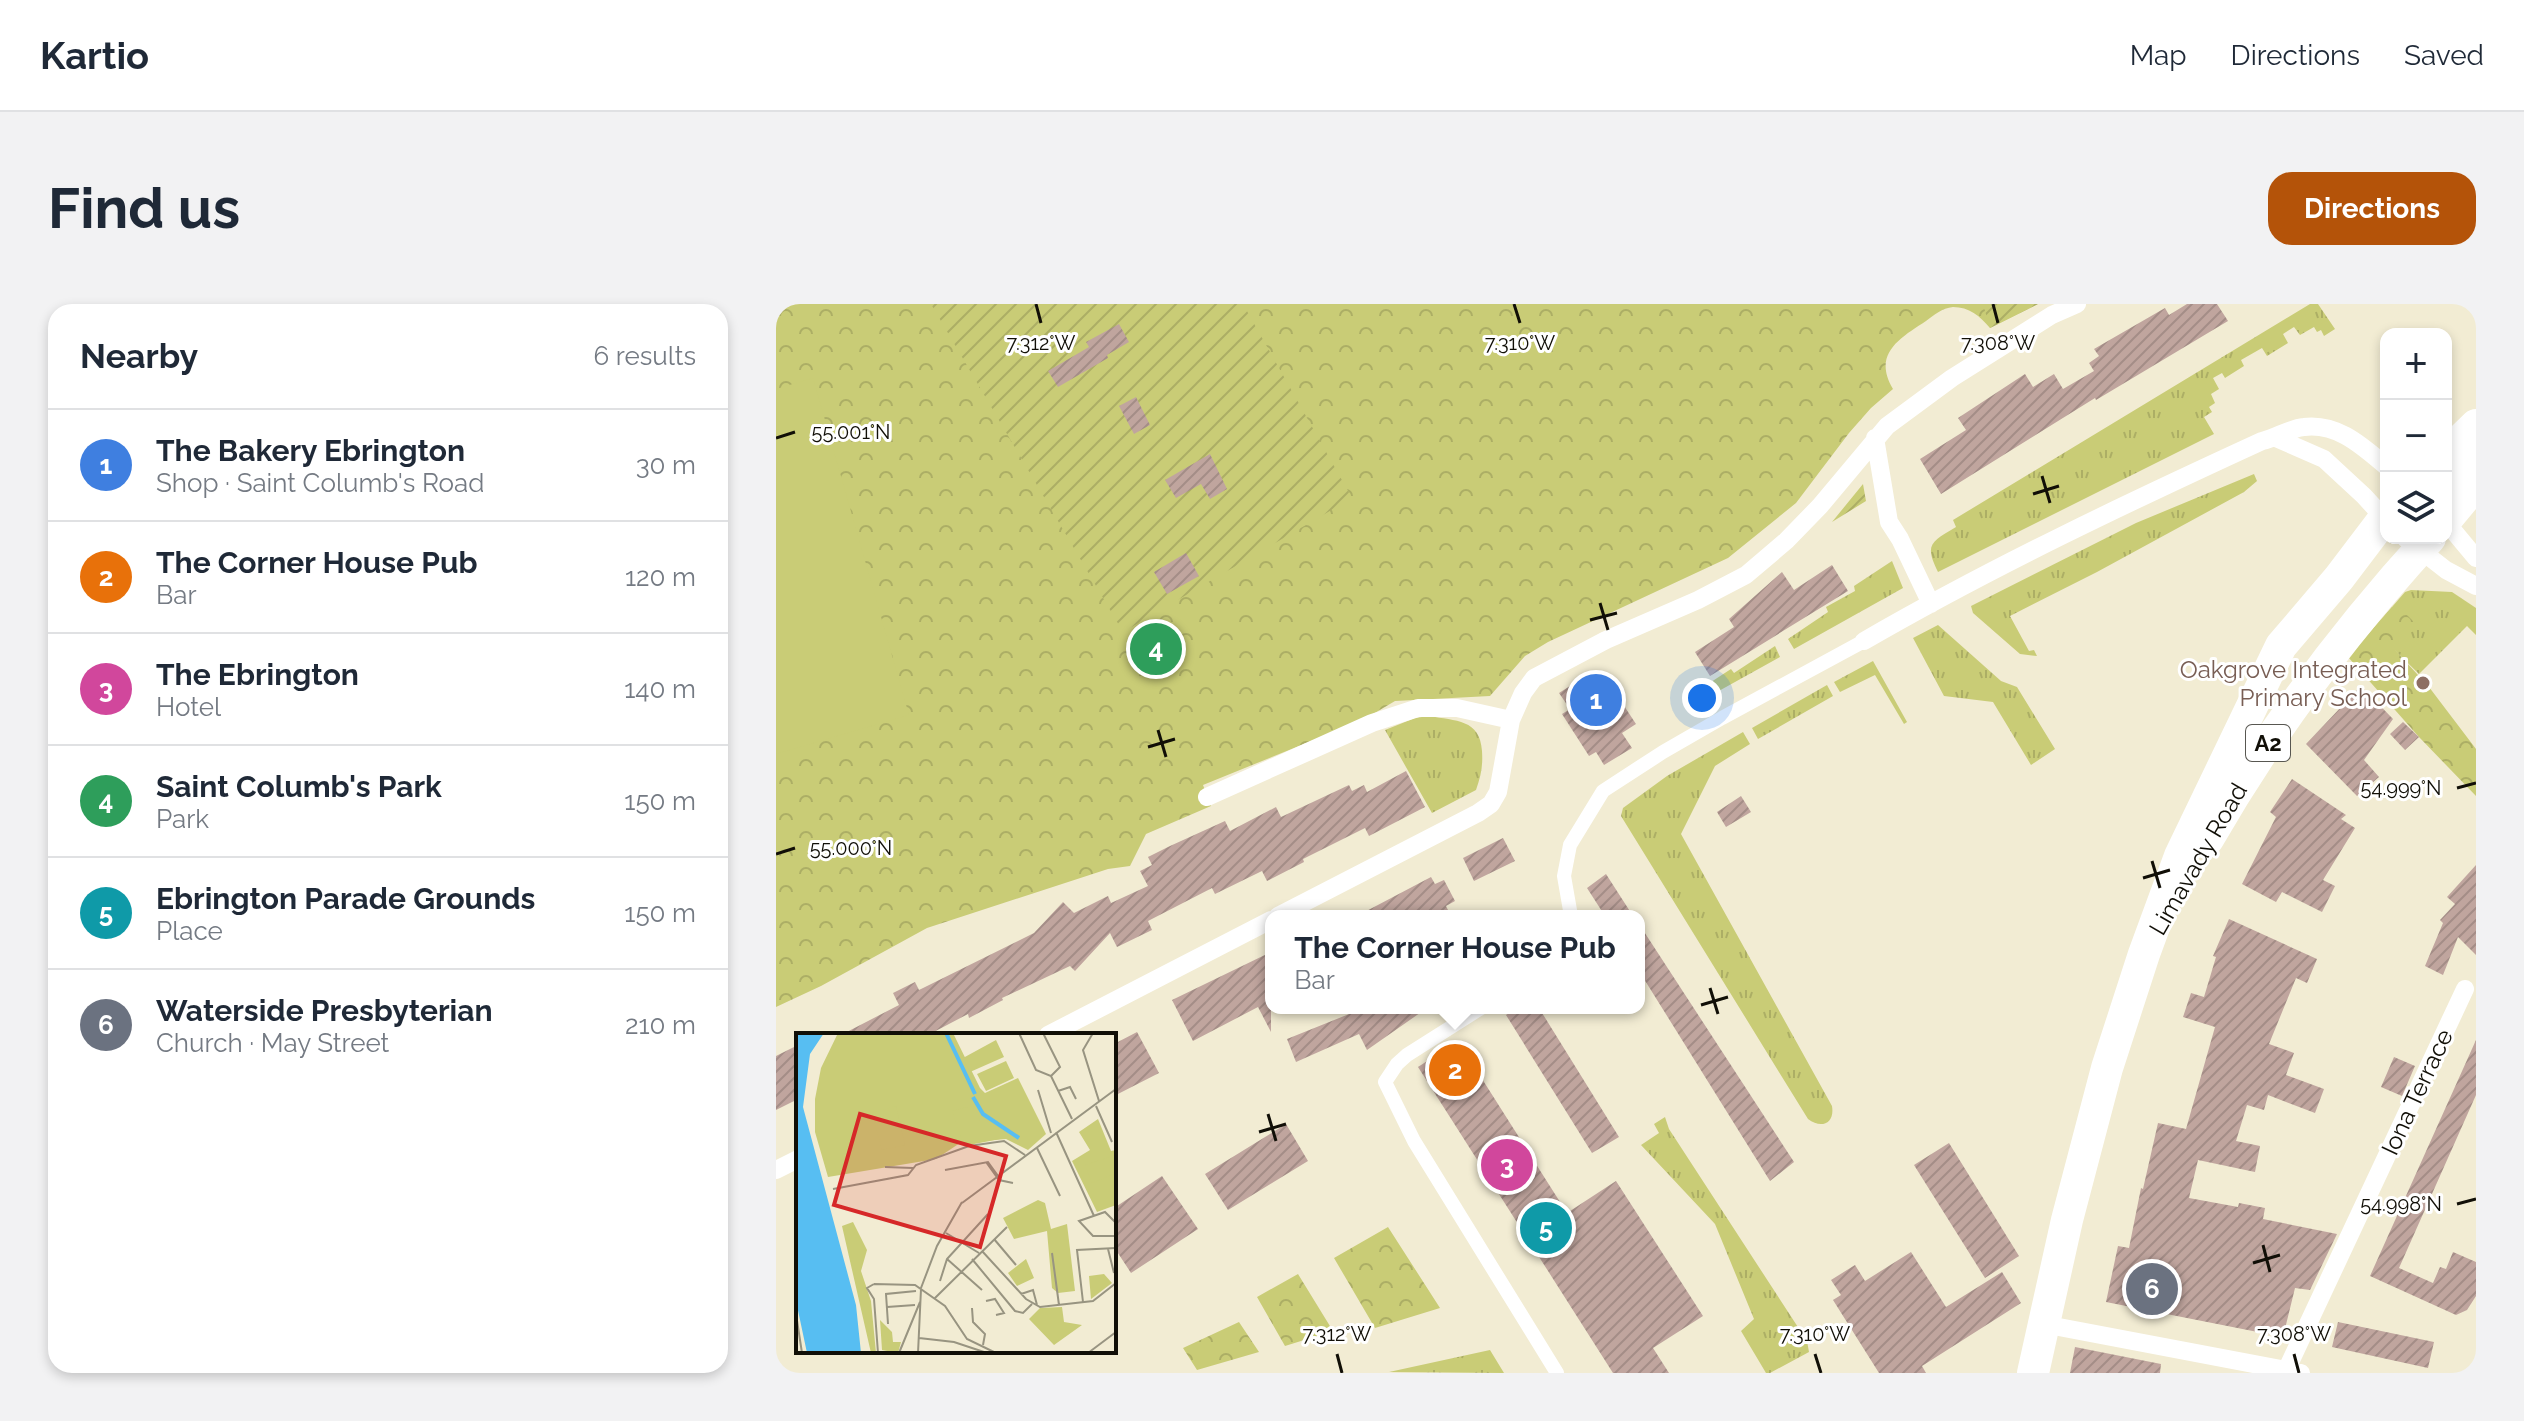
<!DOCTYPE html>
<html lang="en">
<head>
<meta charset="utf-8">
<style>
	body { margin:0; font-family:Raleway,sans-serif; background:#f2f2f3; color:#1f2937 }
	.controls { position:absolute; right:24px; top:24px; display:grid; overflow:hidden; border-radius:16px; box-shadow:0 4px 12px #0003 }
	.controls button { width:72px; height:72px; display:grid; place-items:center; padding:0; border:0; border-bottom:2px solid #e0e1e3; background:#fff; color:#1f2937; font:40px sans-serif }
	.you { position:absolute; left:926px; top:394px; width:28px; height:28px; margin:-20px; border:6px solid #fff; border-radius:50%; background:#1a73e8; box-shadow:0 0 0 12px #1a73e833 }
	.badge { display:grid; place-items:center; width:52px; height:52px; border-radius:50%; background:#b45309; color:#fff; font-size:26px; font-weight:700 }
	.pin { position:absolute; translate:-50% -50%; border:4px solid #fff; box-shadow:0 2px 8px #0006 }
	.popup { position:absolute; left:489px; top:606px; width:380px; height:104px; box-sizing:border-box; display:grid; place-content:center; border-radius:16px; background:#fff; filter:drop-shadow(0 2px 6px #0005); font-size:26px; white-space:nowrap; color:#747a83 }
	.popup b { font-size:30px; color:#1f2937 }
	.popup::after { content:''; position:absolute; left:50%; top:100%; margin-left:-16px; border:16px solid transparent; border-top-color:#fff }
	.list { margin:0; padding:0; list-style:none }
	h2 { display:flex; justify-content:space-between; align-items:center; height:104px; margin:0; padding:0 32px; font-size:34px }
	h2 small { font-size:26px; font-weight:400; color:#747a83 }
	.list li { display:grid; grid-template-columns:52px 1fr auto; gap:24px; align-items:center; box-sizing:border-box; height:112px; padding:0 32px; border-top:2px solid #e0e1e3 }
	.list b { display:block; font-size:30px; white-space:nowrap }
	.list p { margin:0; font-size:26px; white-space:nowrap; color:#747a83 }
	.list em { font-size:26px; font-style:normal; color:#747a83 }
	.icon { flex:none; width:44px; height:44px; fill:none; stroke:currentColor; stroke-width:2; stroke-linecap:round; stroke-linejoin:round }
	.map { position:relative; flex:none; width:1700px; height:1069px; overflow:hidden; border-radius:24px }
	header { display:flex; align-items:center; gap:48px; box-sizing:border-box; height:112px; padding:0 40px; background:#fff; border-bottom:2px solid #e0e1e3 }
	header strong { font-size:38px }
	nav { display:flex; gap:44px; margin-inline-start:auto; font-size:28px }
	.intro { display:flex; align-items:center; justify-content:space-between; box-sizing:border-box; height:192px; padding:0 48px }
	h1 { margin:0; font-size:56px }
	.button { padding:20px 36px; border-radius:24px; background:#b45309; color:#fff; font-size:28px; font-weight:700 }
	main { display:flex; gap:48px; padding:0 48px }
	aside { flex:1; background:#fff; border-radius:24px; box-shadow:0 4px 12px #0003 }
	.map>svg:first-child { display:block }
	.grass { fill:url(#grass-tufts) }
	.forest { fill:url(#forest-crowns) }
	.garden { fill:url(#garden-furrows) }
	.pitch { fill:#c9cc76 }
	.building { fill:url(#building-hatch) }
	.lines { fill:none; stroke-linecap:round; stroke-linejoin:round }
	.pedestrian { stroke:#fff; stroke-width:14 }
	.minor { stroke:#fff; stroke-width:18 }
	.trunk { stroke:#fff; stroke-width:32 }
	.ticks { fill:none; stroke:#110f07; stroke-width:3 }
	.education-dot { fill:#8d6e63; stroke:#fff; stroke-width:3 }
	.labels { text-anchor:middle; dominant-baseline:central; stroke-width:6; stroke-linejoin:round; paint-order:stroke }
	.shield { fill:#fff; stroke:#585751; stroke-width:2 }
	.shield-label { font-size:22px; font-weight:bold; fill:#110f07 }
	.education-label { font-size:24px; fill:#785e54; stroke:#fff; text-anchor:end }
	.street-label { font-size:24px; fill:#110f07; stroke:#fff }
	.inset-river { fill:none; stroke:#57bef2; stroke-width:4 }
	.inset-road { fill:none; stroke:#989481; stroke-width:2 }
	.view { fill:#d62828; fill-opacity:0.15; stroke:#d62828; stroke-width:4 }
	.inset-edge { fill:none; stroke:#110f07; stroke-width:4 }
	.ticks-label { font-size:20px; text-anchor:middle; fill:#110f07; stroke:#fff; stroke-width:6; stroke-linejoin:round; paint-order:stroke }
</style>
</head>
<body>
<header>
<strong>Kartio</strong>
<nav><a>Map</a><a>Directions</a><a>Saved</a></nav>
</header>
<div class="intro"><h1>Find us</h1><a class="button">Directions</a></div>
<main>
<aside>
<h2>Nearby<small>6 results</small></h2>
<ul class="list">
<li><span class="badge" style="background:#3f7fe0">1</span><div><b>The Bakery Ebrington</b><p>Shop · Saint Columb's Road</p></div><em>30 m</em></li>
<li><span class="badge" style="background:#e8710a">2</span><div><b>The Corner House Pub</b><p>Bar</p></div><em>120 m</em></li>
<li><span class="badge" style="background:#d1479c">3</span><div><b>The Ebrington</b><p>Hotel</p></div><em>140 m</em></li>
<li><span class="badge" style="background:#2e9e5b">4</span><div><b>Saint Columb's Park</b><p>Park</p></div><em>150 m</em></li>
<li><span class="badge" style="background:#0f9aa8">5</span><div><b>Ebrington Parade Grounds</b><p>Place</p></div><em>150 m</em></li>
<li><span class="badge" style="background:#6b7280">6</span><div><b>Waterside Presbyterian</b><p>Church · May Street</p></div><em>210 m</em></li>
</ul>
</aside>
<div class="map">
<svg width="1700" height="1069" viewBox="0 0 1700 1069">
	<defs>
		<pattern id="grass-tufts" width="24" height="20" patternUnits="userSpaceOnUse" patternTransform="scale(2)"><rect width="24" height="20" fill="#c9cc76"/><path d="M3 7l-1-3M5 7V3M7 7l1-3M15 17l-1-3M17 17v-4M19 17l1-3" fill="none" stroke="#acae65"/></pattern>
		<pattern id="forest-crowns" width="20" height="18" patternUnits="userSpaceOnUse" patternTransform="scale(2)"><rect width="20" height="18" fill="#c9cc76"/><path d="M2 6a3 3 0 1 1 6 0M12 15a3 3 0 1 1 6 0" fill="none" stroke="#acae65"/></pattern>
		<pattern id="garden-furrows" width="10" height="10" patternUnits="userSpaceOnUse" patternTransform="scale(2)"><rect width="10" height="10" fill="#c9cc76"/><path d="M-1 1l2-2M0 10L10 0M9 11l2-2" fill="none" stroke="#acae65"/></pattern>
		<pattern id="building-hatch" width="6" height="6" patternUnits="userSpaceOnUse" patternTransform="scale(2)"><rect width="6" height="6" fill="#c0a59e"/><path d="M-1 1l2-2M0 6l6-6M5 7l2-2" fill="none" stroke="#a48d87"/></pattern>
	</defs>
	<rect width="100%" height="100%" fill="#f2ecd3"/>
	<!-- grass -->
	<path class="grass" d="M1534 0H1542L1559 25 1548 32 1545 26 1541 28 1538 23 1524 31 1518 23 1507 30 1512 39 1491 52 1486 44 1465 56 1468 62 1449 74 1446 69 1437 74 1443 85 1435 90 1439 99 1433 103 1436 108 1428 113 1438 130 1162 268C1148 240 1155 238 1180 223L1177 216Z
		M1478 170 1481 177 1468 188 1321 268 1234 312 1253 347 1258 346 1261 352 1244 350 1197 309 1195 302 1360 219Z
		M1116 257 1127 284 1018 345 1012 335 1052 308 1050 303 1079 287 1078 282Z
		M1635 286 1676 288 1700 304V331L1691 322 1643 370 1597 325 1629 288Z
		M1162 321 1225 377 1241 383 1279 445 1255 461 1217 398 1168 392 1137 334Z
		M999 342 1004 353 941 388 935 378 955 365 958 369Z
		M1097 357 1131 418 1128 420 1099 371 1064 388 1058 378Z
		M1051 381 1057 392 982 435 976 424Z
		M653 412C680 417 704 415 706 447 707 462 705 472 700 486L656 509 609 426 639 414Z
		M967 428 974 440 939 462 905 530 1056 802C1059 820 1045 825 1032 815L845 512 847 504 891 472Z
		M889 813 893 825 1031 1037 1033 1048 994 1069H990L965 1027 978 1015 939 920 865 841 883 829 878 820Z
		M714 1046 728 1069 613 1068Z"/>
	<!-- forest -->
	<path class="forest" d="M0 0H1262L1214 24C1204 12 1193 3 1177 3 1166 4 1158 11 1150 17 1124 34 1096 50 1117 85L1095 104 1073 129 1020 199 952 254 772 338 749 352 714 392 619 397 587 416 427 481 435 502 370 530 354 562 332 565 151 624 45 682 0 703Z
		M1616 303 1629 309 1640 320 1619 346 1653 383 1700 445V492L1643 433 1572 353Z
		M612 923 664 1004 599 1024 558 954Z
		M522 970 557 1027 509 1042 481 993Z
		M463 1018 483 1048 421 1066 407 1044Z"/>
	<!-- garden -->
	<path class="garden" d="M155 0H467L576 194 347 328Z
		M1207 0H1262L1214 24Z
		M1087 180 1090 197 1056 218Z"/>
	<!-- pitch -->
	<path class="pitch" d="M37 74 133 411 0 450V85Z"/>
	<!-- building -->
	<path class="building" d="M1411 0H1441L1452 17 1320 96 1319 94 1165 190 1144 155 1190 126 1182 114 1249 70 1257 83 1278 70 1287 85 1318 67 1313 59 1323 52 1318 45 1389 4 1393 11Z
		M343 20 353 38 331 51 332 54 282 83 272 67 313 43 310 38Z
		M360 93 374 121 358 130 343 102Z
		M434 150 451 185 434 195 425 180 400 194 389 176Z
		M410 249 423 272 391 290 378 268Z
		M1056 261 1072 287 934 372 919 348 958 323 953 315 1006 268 1018 286Z
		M825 367 860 420 846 429 856 444 828 461 820 448 813 452 786 410 794 405 783 389 816 368 818 371Z
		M1585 382 1617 415 1588 456 1603 473 1581 492 1530 440Z
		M1627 418 1643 433 1629 446 1614 430Z
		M630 467 649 503 593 532 589 524 527 555 528 558 491 577 486 567 439 590 436 584 372 617 376 626 341 643 334 629 299 667 294 662 226 694 227 696 193 714 192 710 152 731H65L123 701 117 689 139 678 143 686 258 629 287 598 298 609 332 592 335 599 372 582 364 567 376 561 372 553 394 542 449 517 454 527 500 503 505 513 573 481 576 487 588 481 591 488Z
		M1516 475 1570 511 1565 515 1579 524 1547 576 1559 582 1546 608 1506 588 1500 598 1466 580 1500 513 1494 508Z
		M965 492 975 508 950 523 941 508Z
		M727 534 739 557 698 577 687 554Z
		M1700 561V651L1682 633 1667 671 1649 662 1667 619 1664 616 1679 600 1671 593Z
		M830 570 857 612H829L811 584Z
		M655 573 659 580 668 576 679 597 670 602 675 612H581Z
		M1453 615 1541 655 1531 679 1520 674 1493 740 1518 749 1510 771 1548 785 1539 809 1492 791 1488 806 1471 801 1460 837 1484 842 1479 868 1422 856 1413 894 1462 903 1463 899 1489 904 1487 915 1561 930 1534 986 1519 984 1507 1033 1330 998 1342 942 1353 944 1365 884 1367 885 1382 819 1410 825 1439 723 1407 713 1415 689 1428 693 1440 653 1437 652Z
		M863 620 1018 858 994 877 863 667Z
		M495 648V728L482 703 417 737 396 696Z
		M588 704H651L591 746 583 730 520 758 511 735Z
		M742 704H763L843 833 816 849 730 711Z
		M361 728 383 769 338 792V740Z
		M1700 736V791L1623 964 1657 979 1664 963 1670 965 1677 948 1700 958V992L1691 1006 1680 1011 1594 972Z
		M682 737 791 909 840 877 927 1012 877 1044 893 1069H837L679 821 642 763Z
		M22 741V795L0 806V752Z
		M1618 753 1639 762 1626 792 1605 783Z
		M510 820 532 857 452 906 429 870Z
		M1173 839 1243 952 1209 974 1138 861Z
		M386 872 422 925 355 969 338 943V904Z
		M1135 948 1170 1003 1226 968 1245 999 1146 1062 1150 1069H1103L1057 996 1065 991 1055 976 1079 961 1089 977Z
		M1562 1018 1658 1038 1652 1064 1556 1043Z
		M1299 1043 1385 1060 1384 1069H1294Z"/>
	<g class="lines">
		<!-- pedestrian -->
		<path class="pedestrian" d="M795 612 788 572 794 541 827 487 887 448 946 414 1088 337
			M705 704 631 751 621 760 609 778 638 837 781 1069"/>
		<!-- minor -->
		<path class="minor" d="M1099 134 1113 218 1124 235 1155 300
			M1500 134 1548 155 1588 192 1610 216
			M1670 218 1700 254
			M1629 234 1670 266 1700 282
			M1088 337C1216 263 1351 199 1486 137 1500 134 1514 124 1528 123 1562 119 1586 142 1610 162
			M431 493 596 419 642 404H681L735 416
			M502 612 702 509 715 500 722 488 735 416 747 389 758 374 830 336 922 296 970 271 1010 237 1044 202 1111 122 1176 74 1276 11 1301 0
			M272 731 495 616
			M0 866 22 855
			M1267 1020 1525 1069
			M1509 1069 1689 685"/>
		<!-- trunk -->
		<path class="trunk" d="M1670 150 1700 121
			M1670 182 1700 151
			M1670 216 1700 180
			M1432 535C1494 427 1570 326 1654 234
			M1257 1069 1291 916 1331 764 1368 650 1404 552 1505 342 1563 274 1610 212"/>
	</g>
	<!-- ticks -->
	<path class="ticks" d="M260 0 265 19M738 0 744 19M1217 0 1222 19M0 134 19 128M1266 172 1274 199M1257 190 1283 182M824 299 832 326M814 316 841 309M382 426 390 453M372 443 399 435M1681 484 1700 479M0 550 19 544M1376 557 1384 584M1367 574 1394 566M934 684 942 710M925 701 952 693M492 810 500 837M483 828 510 820M1681 900 1700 895M1487 941 1494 968M1477 959 1504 951M561 1050 566 1069M1039 1050 1045 1069M1518 1050 1523 1069"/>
	<!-- markers -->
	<circle class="education-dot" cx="1647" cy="379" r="8"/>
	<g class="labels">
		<!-- shield labels -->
		<rect class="shield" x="1470" y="421" width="44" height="36" rx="6"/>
		<g class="shield-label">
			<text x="1492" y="439">A2</text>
		</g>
		<!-- education labels -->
		<g class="education-label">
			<text x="1631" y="365">Oakgrove Integrated<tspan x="1631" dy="28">Primary School</tspan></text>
		</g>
		<!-- street labels -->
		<g class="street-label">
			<text transform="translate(1422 555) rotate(-60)">Limavady Road</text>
			<text transform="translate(1641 788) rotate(-65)">Iona Terrace</text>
		</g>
	</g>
	<!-- overview -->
	<g transform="translate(20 729)">
		<rect width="320" height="320" fill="#f2ecd3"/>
		<path d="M266 274 268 289 286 292 258 312 233 286 244 275Z" fill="#c9cc76"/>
		<path d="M42 0H157L184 55 189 60 222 45 250 101 232 117 210 106 164 110 140 126 32 144 19 99V66L25 35ZM302 86 315 118 320 117V172L301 179 276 128 294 117 283 99ZM57 189 71 217 65 238 75 268 80 320H75L46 193ZM230 226 238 245 221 253 212 240ZM308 241 316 250 295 266 293 243ZM84 287 96 299 97 309H105L102 320 86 317Z" fill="#c9cc76"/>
		<path d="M100 73 109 112 86 117 76 80ZM171 74 184 88 204 106 168 113 156 78Z" fill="#c9cc76"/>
		<path d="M117 0 136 19 128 27 107 6ZM200 7 208 24 174 39 167 25ZM210 28 218 45 190 58 181 41ZM45 88H66V119H45ZM320 122V140L296 150 289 132ZM242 167 249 170 255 196 271 191 279 258 262 260 256 255 251 198 218 206 207 185Z" fill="#c9cc76"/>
		<path d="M0 0H28L14 21 7 74 60 272 65 320H11L0 268Z" fill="#57bef2"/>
		<path class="inset-river" d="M150 0 179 61M177 64 187 81 223 105"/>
		<path class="inset-road" d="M223 0 240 37 255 43 276 86M247 0 264 34 255 43M297 0 287 17 303 68M242 57 255 100M262 58 274 54 280 66M300 73 316 109M260 99 298 183M241 115 264 163M190 129 203 147 217 150M89 134 117 135M149 137 192 129 205 147M37 156 112 142 120 132 173 113 208 108 229 122M166 170 320 56M320 190 309 179 283 188 297 203H320M150 200 183 220M198 206 220 232M312 216 318 240M186 218 230 266 244 274 297 268 320 250M256 220 263 272M151 226 186 257M176 226 219 278 227 280 236 271M144 248 151 226 192 181M78 251 119 252 149 273 171 306 200 320M78 251 71 255 78 266 82 320M125 255 141 213 166 169M225 261 237 257 241 272M139 265 211 194M190 268 199 266 208 280 200 282M287 269 281 217 320 215M91 274 119 272M176 275 177 289 189 301 187 312M0 281 6 320M92 291 90 261 120 258M123 305 158 309 191 320M103 320 124 269M122 320 125 256M292 320 320 299"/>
		<path class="view" d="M64 81 210 123 184 214 38 172Z"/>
		<rect width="320" height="320" class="inset-edge"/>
	</g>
	<g class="ticks-label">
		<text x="265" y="46">7.312°W</text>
		<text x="744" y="46">7.310°W</text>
		<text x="1222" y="46">7.308°W</text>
		<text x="75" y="135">55.001°N</text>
		<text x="1625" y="491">54.999°N</text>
		<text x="75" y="551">55.000°N</text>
		<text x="1625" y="907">54.998°N</text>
		<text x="561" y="1037">7.312°W</text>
		<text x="1039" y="1037">7.310°W</text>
		<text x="1518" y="1037">7.308°W</text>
	</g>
</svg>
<div class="controls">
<button>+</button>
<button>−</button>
<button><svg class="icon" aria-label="layers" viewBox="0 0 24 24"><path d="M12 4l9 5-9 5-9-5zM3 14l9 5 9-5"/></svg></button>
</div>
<div class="you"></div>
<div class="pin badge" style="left:820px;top:396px;background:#3f7fe0">1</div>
<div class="pin badge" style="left:679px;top:766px;background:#e8710a">2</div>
<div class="popup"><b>The Corner House Pub</b>Bar</div>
<div class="pin badge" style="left:731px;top:861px;background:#d1479c">3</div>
<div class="pin badge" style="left:380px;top:345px;background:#2e9e5b">4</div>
<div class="pin badge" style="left:770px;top:924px;background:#0f9aa8">5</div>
<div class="pin badge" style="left:1376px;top:985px;background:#6b7280">6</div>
</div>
</main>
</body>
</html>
